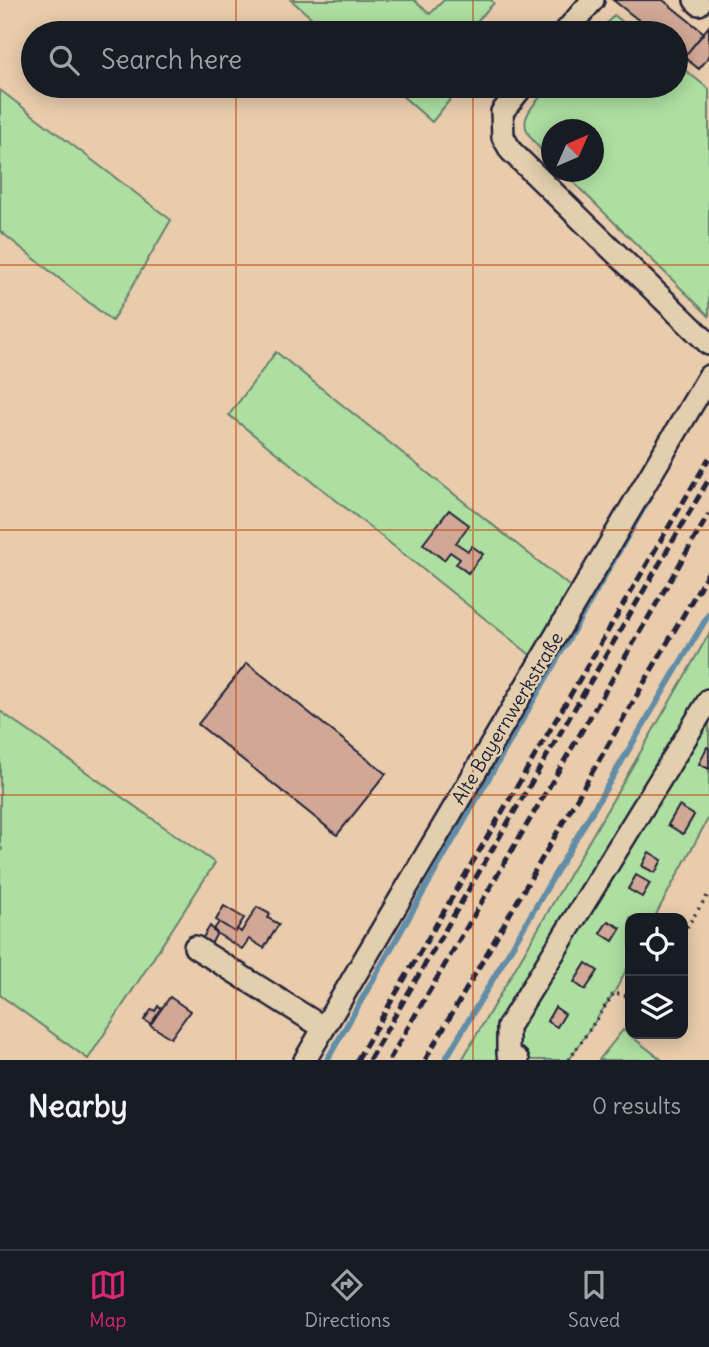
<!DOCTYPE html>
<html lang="en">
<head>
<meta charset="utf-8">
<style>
	body { margin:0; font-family:Delius,sans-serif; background:#20242c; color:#f1f3f6 }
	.controls { position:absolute; right:21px; bottom:21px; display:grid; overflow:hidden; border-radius:14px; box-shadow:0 4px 18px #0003 }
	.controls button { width:63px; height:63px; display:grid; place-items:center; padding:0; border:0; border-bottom:2px solid #363941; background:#171b24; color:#f1f3f6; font:35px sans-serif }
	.compass { position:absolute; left:541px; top:119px; width:63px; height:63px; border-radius:50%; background:#171b24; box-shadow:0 4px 18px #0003; rotate:45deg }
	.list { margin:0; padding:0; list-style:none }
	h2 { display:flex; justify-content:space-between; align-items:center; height:91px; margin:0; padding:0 28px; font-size:30px }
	h2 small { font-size:23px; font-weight:400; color:#9ea1a6 }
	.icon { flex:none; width:38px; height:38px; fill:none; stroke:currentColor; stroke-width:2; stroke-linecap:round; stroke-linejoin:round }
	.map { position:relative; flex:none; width:709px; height:1060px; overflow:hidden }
	.search { position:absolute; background:#171b24; box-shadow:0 4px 18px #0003; left:21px; right:21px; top:21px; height:77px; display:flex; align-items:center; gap:18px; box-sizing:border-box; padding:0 24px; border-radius:38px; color:#9ea1a6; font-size:26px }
	.sheet { height:189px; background:#171b24 }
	nav { display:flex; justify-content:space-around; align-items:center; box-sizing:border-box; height:98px; border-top:2px solid #363941; background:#171b24; font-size:19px; color:#9ea1a6 }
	nav a { display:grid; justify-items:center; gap:4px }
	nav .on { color:#db2777 }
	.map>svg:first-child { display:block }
	.green { fill:#addfa1; stroke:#68806e; stroke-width:2 }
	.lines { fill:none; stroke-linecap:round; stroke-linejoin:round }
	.stream { stroke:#628da7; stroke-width:6 }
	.building { fill:#d1a895; stroke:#22223b; stroke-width:2 }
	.minor-casing { stroke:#22223b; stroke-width:26 }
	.path { stroke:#22223b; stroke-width:3.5; stroke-dasharray:2 5; stroke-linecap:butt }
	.minor { stroke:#e3cfad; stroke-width:21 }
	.rail { stroke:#22223b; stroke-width:5; stroke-dasharray:10 5; stroke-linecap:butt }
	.grid { fill:none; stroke:#c04e15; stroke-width:2; stroke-opacity:0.55 }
	.labels { text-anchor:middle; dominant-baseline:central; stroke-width:5; stroke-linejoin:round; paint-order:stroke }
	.street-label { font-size:19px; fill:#22223b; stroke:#e3cfad }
</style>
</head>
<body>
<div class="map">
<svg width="709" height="1060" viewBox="0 0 709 1060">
	<rect width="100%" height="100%" fill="#e9ccac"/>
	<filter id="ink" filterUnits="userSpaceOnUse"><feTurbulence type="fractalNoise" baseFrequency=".0143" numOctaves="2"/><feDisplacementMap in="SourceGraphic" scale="14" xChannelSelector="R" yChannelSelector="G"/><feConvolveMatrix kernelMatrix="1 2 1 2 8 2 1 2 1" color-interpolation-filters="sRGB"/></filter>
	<g filter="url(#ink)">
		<!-- green -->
		<path class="green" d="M291 0H414L430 14 444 0H491L494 3 466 33H329Z
			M614 15 637 33H598Z
			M676 63 709 89V316L563 172H594V130H552L551 160C516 125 518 121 550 86H676Z
			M391 86H485L479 97 461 86 432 122Z
			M0 90 171 220 112 321 0 231Z
			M276 352 573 589 533 657 229 415Z
			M709 634V817L654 918H630V963L614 993 569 1060H462Z
			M0 711 215 863 88 1059 0 995V852L2 849 0 847Z
			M623 1030 662 1060H599Z"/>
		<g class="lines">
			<!-- stream -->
			<path class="stream" d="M327 1060 650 497
				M445 1060 709 614"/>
		</g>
		<!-- building -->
		<path class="building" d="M613 0H663L704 33 684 57 676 50V33H655Z
			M709 26V57L699 69 684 57Z
			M449 510 469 525 456 543 468 551 472 546 483 554 468 573 456 564 460 559 450 552 444 560 423 544Z
			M247 663 386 774 337 835 198 724Z
			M707 747 709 748V769L699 764Z
			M679 806 694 815 683 834 668 825Z
			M649 852 662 860 655 873 642 866Z
			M636 875 650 883 642 897 628 889Z
			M224 906 244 918 235 932 216 920Z
			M257 907 270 914 268 918 279 924 264 948 249 939 242 949 213 931 219 922 235 932 237 929 241 932Z
			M608 921 621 928 613 941 600 933Z
			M210 926 217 933 208 950 199 944Z
			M586 963 598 971 585 990 574 982Z
			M170 997 190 1011 171 1038 150 1025Z
			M158 1006 162 1008 151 1024 144 1020 152 1009 155 1011Z
			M555 1007 565 1014 557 1027 547 1021Z"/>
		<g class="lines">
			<!-- minor casing -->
			<g class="minor-casing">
				<path id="minor" d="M695 0 699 4
					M564 33 593 0
					M523 86 502 112 503 137 511 151 709 344
					M195 947 324 1028
					M305 1060 709 376
					M518 1060 508 1053V1027L709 700"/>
			</g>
			<!-- path -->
			<path class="path" d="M683 933 709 893
				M569 1060 614 993 630 997"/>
			<!-- minor -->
			<use href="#minor" class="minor"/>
			<!-- rail -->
			<path class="rail" d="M357 1060 709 458
				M369 1060 709 479
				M389 1060 709 514
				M425 1060 709 571"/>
		</g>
	</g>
	<!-- grid -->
	<path class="grid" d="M236 0V33M473 0V33M236 86V1060M473 86V1060M0 265H709M0 530H709M0 795H709"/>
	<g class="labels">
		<!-- street labels -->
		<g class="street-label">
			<text transform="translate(507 718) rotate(-59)">Alte Bayernwerkstraße</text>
		</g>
	</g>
</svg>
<div class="controls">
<button><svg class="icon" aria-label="locate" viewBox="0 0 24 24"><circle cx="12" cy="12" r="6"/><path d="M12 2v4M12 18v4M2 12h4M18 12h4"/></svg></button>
<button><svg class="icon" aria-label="layers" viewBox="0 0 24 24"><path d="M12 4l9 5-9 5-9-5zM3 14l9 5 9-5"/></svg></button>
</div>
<svg class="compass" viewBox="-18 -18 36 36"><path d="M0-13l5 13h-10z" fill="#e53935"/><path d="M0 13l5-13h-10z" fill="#9ea1a6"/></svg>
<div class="search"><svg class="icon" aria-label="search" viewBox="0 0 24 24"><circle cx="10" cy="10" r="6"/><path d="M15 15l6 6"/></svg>Search here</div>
</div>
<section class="sheet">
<h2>Nearby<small>0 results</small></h2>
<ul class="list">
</ul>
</section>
<nav>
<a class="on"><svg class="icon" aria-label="map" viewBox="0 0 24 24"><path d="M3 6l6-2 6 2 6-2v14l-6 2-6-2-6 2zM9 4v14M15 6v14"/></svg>Map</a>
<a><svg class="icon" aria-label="directions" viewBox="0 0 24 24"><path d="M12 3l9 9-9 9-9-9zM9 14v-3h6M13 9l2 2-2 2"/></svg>Directions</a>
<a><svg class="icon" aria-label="saved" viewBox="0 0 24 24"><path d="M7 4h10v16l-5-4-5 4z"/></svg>Saved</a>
</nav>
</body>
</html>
